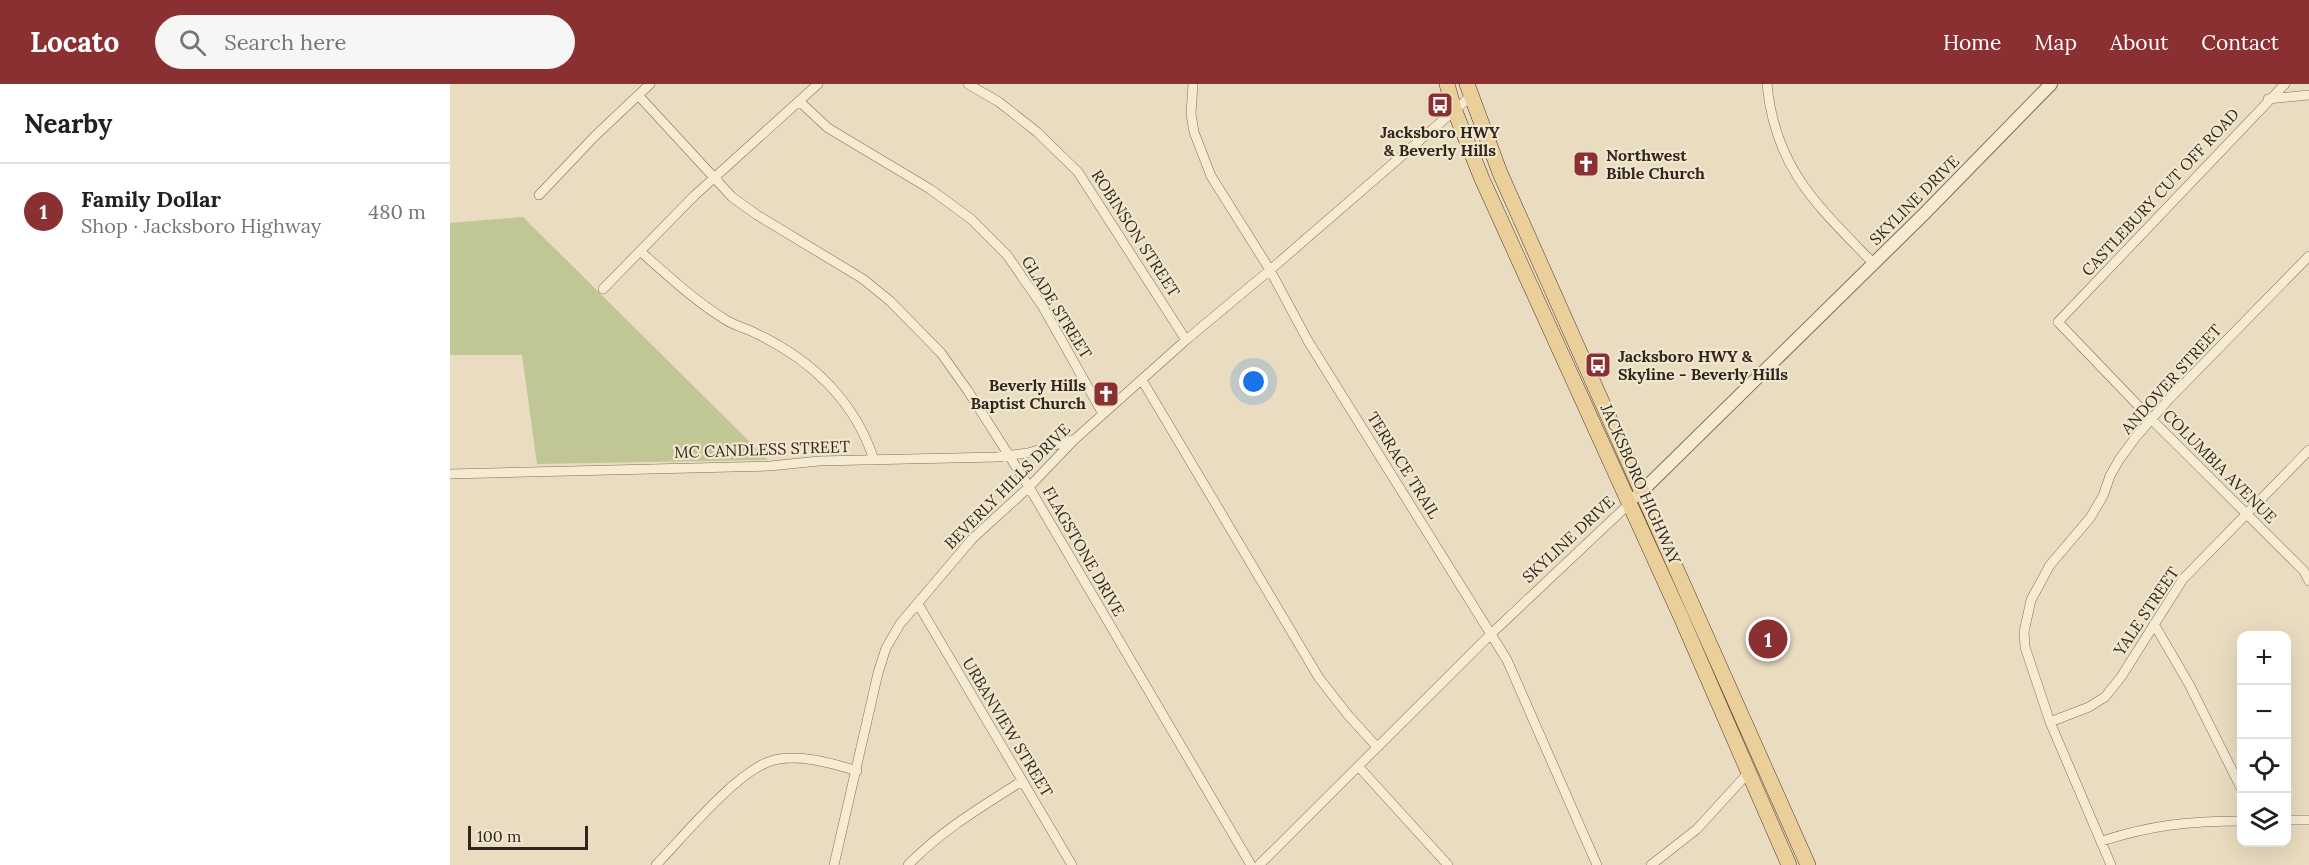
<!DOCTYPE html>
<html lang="en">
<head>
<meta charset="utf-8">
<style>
	body { margin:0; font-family:Lora,serif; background:#f6f6f6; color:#202124 }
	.controls { position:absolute; right:18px; bottom:18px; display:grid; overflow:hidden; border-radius:12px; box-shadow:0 6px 24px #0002 }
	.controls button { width:54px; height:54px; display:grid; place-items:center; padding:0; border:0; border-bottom:2px solid #e0e0e0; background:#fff; color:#202124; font:30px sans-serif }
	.scale { position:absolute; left:18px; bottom:15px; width:120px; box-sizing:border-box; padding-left:6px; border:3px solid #31261d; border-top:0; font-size:16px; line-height:21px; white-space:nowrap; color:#31261d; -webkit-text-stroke:4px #f1e7cf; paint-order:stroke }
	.you { position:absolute; left:804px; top:298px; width:21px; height:21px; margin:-15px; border:4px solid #fff; border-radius:50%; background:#1a73e8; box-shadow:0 0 0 9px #1a73e833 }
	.badge { display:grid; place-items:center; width:39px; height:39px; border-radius:50%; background:#8a2f32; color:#fff; font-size:20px; font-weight:700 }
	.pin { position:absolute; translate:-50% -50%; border:3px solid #fff; box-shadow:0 2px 6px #0006 }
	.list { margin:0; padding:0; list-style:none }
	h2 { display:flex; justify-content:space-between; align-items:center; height:78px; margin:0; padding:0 24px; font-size:26px }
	h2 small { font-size:20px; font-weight:400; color:#757577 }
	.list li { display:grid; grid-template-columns:39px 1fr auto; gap:18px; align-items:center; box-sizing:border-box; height:96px; padding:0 24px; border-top:2px solid #e0e0e0 }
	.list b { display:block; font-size:22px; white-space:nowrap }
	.list p { margin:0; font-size:20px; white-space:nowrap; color:#757577 }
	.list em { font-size:20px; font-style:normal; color:#757577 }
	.icon { flex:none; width:33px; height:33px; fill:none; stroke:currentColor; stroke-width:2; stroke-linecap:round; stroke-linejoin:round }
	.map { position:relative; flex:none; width:1859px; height:781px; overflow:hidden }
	header { display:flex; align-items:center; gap:36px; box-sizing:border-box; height:84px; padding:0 30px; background:#8a2f32; color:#fff }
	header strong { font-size:28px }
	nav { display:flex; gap:33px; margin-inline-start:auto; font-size:21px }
	.search { width:420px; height:54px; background:#f6f6f6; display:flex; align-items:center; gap:15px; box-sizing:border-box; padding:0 21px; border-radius:33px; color:#757577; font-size:22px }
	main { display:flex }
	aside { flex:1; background:#fff }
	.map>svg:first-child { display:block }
	.green { fill:#c1c695 }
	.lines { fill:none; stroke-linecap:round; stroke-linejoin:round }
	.minor-casing { stroke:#806e5a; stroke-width:10 }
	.tertiary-casing { stroke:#806e5a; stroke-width:14 }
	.primary-casing { stroke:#4e3c2e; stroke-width:16 }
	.minor { stroke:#f5ead2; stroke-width:9 }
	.tertiary { stroke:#f5ead2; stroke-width:12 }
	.primary { stroke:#eacf9a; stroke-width:15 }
	.labels { text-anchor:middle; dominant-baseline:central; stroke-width:4.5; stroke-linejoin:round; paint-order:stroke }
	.poi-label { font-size:16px; font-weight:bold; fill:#31261d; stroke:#f1e7cf; text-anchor:start }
	.street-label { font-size:16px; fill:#31261d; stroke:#f1e7cf }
</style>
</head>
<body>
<header>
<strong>Locato</strong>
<div class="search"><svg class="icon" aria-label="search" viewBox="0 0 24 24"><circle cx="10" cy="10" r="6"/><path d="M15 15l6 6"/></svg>Search here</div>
<nav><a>Home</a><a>Map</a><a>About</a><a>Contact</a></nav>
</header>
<main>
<aside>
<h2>Nearby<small></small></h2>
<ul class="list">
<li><span class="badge">1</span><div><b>Family Dollar</b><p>Shop · Jacksboro Highway</p></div><em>480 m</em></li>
</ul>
</aside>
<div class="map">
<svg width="1859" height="781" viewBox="0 0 1859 781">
	<rect width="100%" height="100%" fill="#e9dcc0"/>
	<!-- green -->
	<path class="green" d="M73 133 318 376 87 380 72 271H0V139Z"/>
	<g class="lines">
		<!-- minor casing -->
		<g class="minor-casing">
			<path id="minor" d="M518 0 549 18 587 48 628 88 736 256
				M743 0 741 30 744 48 761 92 820 186 858 257 1057 576 1147 781
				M1317 0C1325 85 1368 122 1424 180
				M1835 0 1608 238 1701 335 1854 487 1859 497
				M188 11 282 113 307 131 413 195 440 217 491 269 518 307 579 403 801 781
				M1818 15 1859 11
				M349 17 378 44 480 105 521 135 557 171 593 223 653 330
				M89 111 145 52 200 0
				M190 167C217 191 245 217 276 236 285 242 296 244 305 249 361 275 405 317 424 376
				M153 205 244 112 368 0
				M692 296 869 594 898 631 927 663
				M0 390 320 382 369 377 547 373 578 369 622 356
				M468 520 622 781
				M1704 540 1739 600 1792 706
				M1600 638 1639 623 1655 613 1671 593 1733 495 1859 366
				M908 682 998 781
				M1836 736H1859
				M1652 757C1702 741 1740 737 1792 737
				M206 781C233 753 286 688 321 677 347 669 382 679 407 687
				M384 781 428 589 436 564 450 540 522 455 579 403 624 356 736 256 820 186 1021 12
				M458 781C492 746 531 723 572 697
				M809 781 1041 550 1180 419
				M1201 781 1247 745 1300 687
				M1661 781 1600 638 1575 563 1574 548 1581 516 1600 481 1640 434 1653 412 1660 392 1669 376 1685 354 1720 314 1859 172"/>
		</g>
		<!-- tertiary casing -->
		<g class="tertiary-casing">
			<path id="tertiary" d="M1187 412 1474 130 1601 0"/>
		</g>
		<!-- primary casing -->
		<g class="primary-casing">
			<path id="primary" d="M997 0 1004 25 1032 95 1231 533 1339 781
				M1017 0 1050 89 1358 781"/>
		</g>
		<!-- minor -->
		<use href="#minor" class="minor"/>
		<!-- tertiary -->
		<use href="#tertiary" class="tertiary"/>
		<!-- primary -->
		<use href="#primary" class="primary"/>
	</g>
	<!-- icons -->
	<defs>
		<g id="bus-square" transform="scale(1.35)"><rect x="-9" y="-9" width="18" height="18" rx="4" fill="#8a2f32" stroke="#f1e7cf"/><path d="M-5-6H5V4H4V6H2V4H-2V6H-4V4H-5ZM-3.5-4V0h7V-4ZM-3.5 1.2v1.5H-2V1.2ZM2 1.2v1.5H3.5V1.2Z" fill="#fff"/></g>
		<g id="church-square" transform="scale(1.35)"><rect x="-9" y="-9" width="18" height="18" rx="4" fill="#8a2f32" stroke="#f1e7cf"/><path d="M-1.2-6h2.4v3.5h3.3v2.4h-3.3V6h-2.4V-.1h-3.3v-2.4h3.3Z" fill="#fff"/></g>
	</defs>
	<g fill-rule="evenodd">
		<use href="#bus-square" x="990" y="21"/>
		<use href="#church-square" x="1136" y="80"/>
		<use href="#bus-square" x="1148" y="281"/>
		<use href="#church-square" x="656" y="310"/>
	</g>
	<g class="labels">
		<!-- poi labels -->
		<g class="poi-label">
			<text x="990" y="48" text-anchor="middle">Jacksboro HWY<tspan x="990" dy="18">&amp; Beverly Hills</tspan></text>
			<text x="1156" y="71">Northwest<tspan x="1156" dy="18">Bible Church</tspan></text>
			<text x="1168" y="272">Jacksboro HWY &amp;<tspan x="1168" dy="18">Skyline - Beverly Hills</tspan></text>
			<text x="636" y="301" text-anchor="end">Beverly Hills<tspan x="636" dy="18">Baptist Church</tspan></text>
		</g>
		<!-- street labels -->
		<g class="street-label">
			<text transform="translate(1710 108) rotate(-47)">CASTLEBURY CUT OFF ROAD</text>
			<text transform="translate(1464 116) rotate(-45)">SKYLINE DRIVE</text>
			<text transform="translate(686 149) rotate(57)">ROBINSON STREET</text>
			<text transform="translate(607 223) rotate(58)">GLADE STREET</text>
			<text transform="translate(1721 295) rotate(-48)">ANDOVER STREET</text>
			<text transform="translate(312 365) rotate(-2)">MC CANDLESS STREET</text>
			<text transform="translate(954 381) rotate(58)">TERRACE TRAIL</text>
			<text transform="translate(1770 382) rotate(45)">COLUMBIA AVENUE</text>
			<text transform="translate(1191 400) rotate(66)">JACKSBORO HIGHWAY</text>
			<text transform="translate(557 402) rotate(-45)">BEVERLY HILLS DRIVE</text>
			<text transform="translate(1118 455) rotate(-43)">SKYLINE DRIVE</text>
			<text transform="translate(634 467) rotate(60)">FLAGSTONE DRIVE</text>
			<text transform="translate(1696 527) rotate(-56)">YALE STREET</text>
			<text transform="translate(558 643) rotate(59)">URBANVIEW STREET</text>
		</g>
	</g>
</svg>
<div class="controls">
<button>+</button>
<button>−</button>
<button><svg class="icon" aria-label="locate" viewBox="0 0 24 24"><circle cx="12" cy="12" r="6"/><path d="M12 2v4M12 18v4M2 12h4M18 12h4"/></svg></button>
<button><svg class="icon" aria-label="layers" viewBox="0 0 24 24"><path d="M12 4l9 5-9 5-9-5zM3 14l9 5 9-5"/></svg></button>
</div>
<div class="scale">100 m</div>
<div class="you"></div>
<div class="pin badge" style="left:1318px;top:555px">1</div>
</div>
</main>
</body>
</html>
